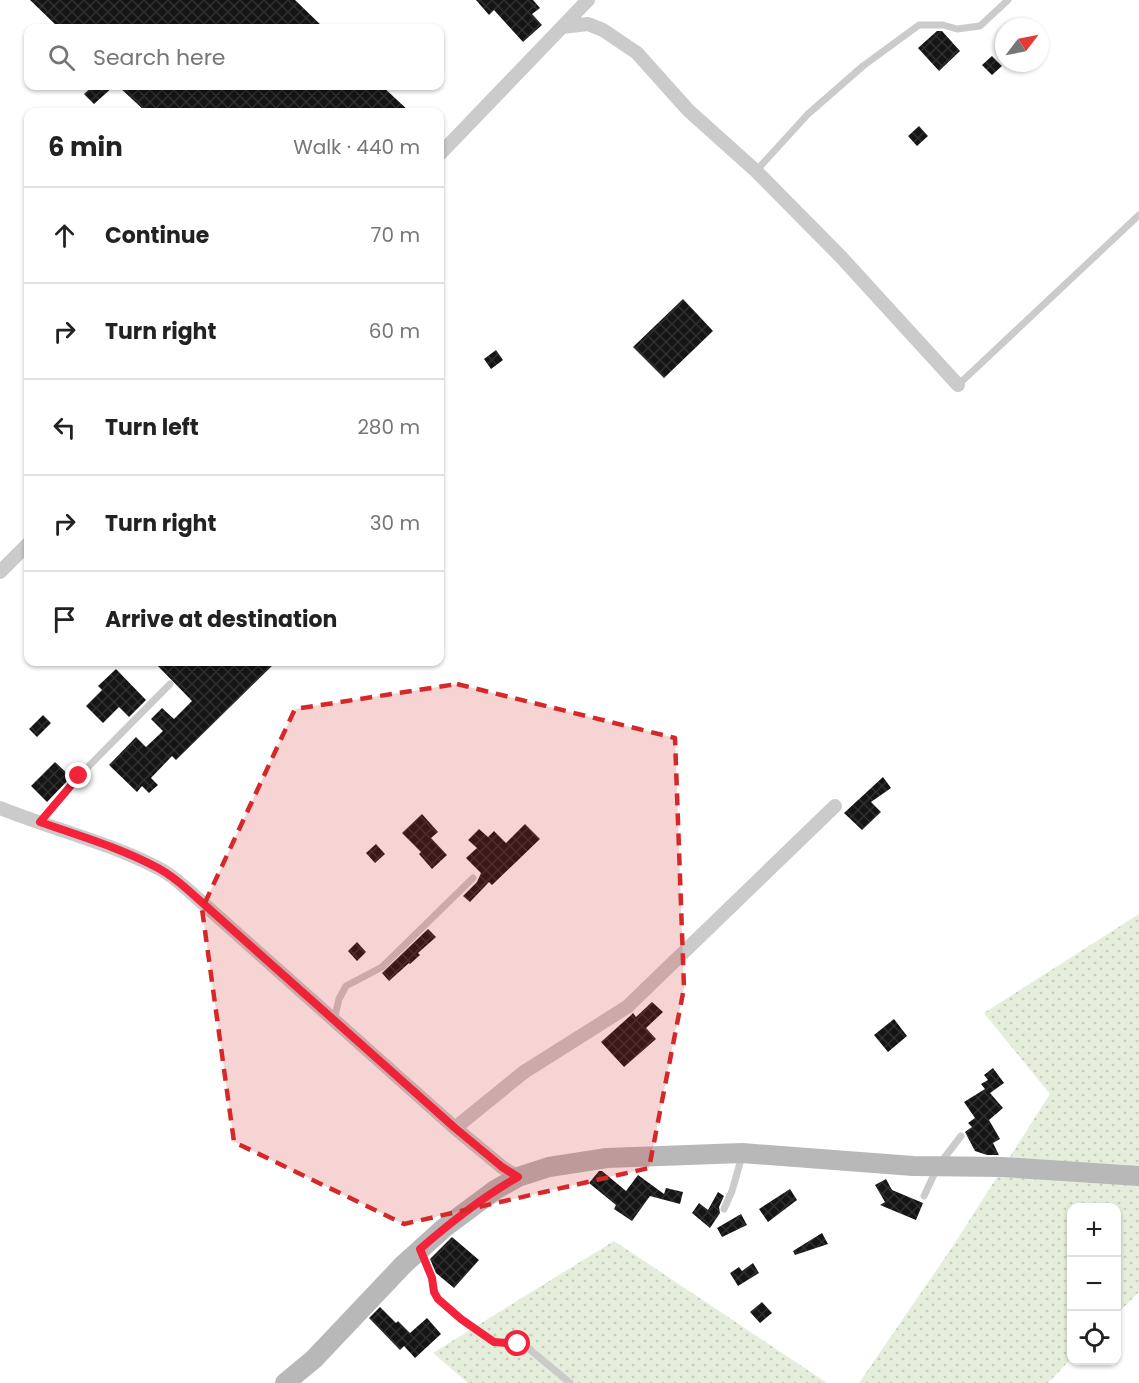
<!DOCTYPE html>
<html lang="en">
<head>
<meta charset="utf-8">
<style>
	body { margin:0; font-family:Poppins,sans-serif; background:#f2f2f2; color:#222 }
	.controls { position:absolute; right:18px; bottom:18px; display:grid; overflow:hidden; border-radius:12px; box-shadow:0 2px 4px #0004 }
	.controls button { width:54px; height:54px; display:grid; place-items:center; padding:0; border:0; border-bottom:2px solid #e0e0e0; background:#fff; color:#222; font:30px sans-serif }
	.compass { position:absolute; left:995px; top:18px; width:54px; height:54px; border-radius:50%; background:#fff; box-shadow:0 2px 4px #0004; rotate:58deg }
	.stop { position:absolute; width:18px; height:18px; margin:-14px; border:4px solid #f4223b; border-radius:50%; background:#fff }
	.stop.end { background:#f4223b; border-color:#fff; box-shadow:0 2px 6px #0008 }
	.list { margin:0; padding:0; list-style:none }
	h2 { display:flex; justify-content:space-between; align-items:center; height:78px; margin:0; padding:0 24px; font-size:26px }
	h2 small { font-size:20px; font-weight:400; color:#767676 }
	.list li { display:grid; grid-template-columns:39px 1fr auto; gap:18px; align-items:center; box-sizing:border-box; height:96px; padding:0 24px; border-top:2px solid #e0e0e0 }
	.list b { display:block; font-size:22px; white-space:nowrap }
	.list em { font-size:20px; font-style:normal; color:#767676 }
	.icon { flex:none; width:33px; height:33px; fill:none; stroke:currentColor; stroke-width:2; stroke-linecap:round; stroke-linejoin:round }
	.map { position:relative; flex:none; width:1139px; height:1383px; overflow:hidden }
	.search { position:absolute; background:#fff; box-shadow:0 2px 4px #0004; left:24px; top:24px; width:420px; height:66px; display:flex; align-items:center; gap:15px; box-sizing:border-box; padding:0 21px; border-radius:12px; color:#767676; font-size:22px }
	.panel { position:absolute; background:#fff; box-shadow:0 2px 4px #0004; left:24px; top:108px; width:420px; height:558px; border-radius:12px }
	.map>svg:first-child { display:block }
	.grass { fill:url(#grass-dots) }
	.building { fill:url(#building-cross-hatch) }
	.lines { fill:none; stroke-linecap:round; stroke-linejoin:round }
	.lane { stroke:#cbcbcb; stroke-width:7 }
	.street { stroke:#cbcbcb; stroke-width:14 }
	.secondary { stroke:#b8b8b8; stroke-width:20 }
	.route { stroke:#f4223b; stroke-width:8 }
	.marked { fill:#d62828; fill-opacity:0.2; stroke:#d62828; stroke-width:4.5; stroke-dasharray:12 8; stroke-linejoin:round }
</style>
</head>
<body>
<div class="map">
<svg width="1139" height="1383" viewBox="0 0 1139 1383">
	<defs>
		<pattern id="grass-dots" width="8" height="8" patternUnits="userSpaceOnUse" patternTransform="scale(1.5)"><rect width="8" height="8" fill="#e5eddb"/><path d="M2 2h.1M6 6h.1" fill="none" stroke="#c5ccbc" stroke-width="1.8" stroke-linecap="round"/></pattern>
		<pattern id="building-cross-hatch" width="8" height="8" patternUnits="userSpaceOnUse" patternTransform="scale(1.5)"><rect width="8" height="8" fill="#151515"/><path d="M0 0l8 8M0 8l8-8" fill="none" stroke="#2f2f2f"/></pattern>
	</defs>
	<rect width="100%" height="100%" fill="#fff"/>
	<!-- grass -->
	<path class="grass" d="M1139 914V1292L1117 1314 1116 1208H1072L1071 1359 1048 1383H859L953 1246 1050 1094 984 1013Z
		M614 1241 827 1383H468L433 1353Z"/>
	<!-- building -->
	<path class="building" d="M30 0H295L324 28H59Z
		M476 0H533L540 8 532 14 542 25 523 42 494 10 489 15Z
		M937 31H942L960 51 939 71 918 48Z
		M992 56 1002 66 992 75 982 65Z
		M93 86H114L94 104 84 94Z
		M118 86H382L410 112H146Z
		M919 126 928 136 917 146 908 136Z
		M683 299 713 331 664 378 633 347Z
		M496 350 503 360 491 369 484 359Z
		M154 662H276L176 760 172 756 151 778 158 785 149 793 142 786 137 792 109 765 136 737 146 747 163 731 151 719 162 708 174 719 192 701Z
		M116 669 146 700 129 717 119 707 103 723 86 706 102 690 98 686Z
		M43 715 51 723 37 737 29 729Z
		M55 762 71 777 47 802 31 786Z
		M883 777 891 788 871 802 881 812 862 830 844 813Z
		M422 814 438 832 431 838 447 855 432 869 419 854 421 852 402 833Z
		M525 824 540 839 492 885 489 882 470 902 463 896 477 882 481 873 466 858 477 848 468 840 479 829 488 837 494 831 506 843Z
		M376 844 385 854 375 863 366 853Z
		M428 929 436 937 418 953 420 955 410 964 409 963 389 981 382 973Z
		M357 942 366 952 357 961 348 951Z
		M652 1002 663 1012 646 1028 656 1039 624 1067 601 1042 630 1016 633 1013 636 1017Z
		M894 1019 907 1036 888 1052 874 1035Z
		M993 1068 1004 1083 990 1093 1003 1108 989 1120 1000 1139 993 1143 999 1155H987L975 1151 965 1132 972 1127 968 1123 975 1118 964 1102 985 1089 981 1084 988 1080 984 1075Z
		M599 1171H602L626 1191 638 1175 664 1194 666 1188 683 1192 680 1204 650 1196 632 1221 614 1209 616 1205 589 1183Z
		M886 1179 892 1190 923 1203 916 1220 880 1205 885 1202 875 1185Z
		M790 1189 797 1200 768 1222 759 1209Z
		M718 1192 724 1196 719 1207 720 1213 710 1228 692 1213 699 1203 708 1210Z
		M741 1214 747 1225 722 1237 717 1228Z
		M822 1233 828 1244 795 1255 793 1251Z
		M452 1237 479 1260 454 1288 436 1273 430 1259Z
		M753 1263 759 1273 738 1286 730 1273 739 1267 742 1271Z
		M762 1302 772 1313 760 1323 750 1312Z
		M380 1307 396 1323 398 1321 410 1333 427 1318 441 1334 415 1358 404 1346 400 1350 369 1318Z"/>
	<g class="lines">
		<!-- lane -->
		<path class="lane" d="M756 171 808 114 863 66 919 25H943L957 29 980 26 1008 0
			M958 385 1139 215
			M40 822 79 776 170 684
			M334 1020 339 999 346 986 382 967 473 878
			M924 1196 938 1166 961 1136
			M724 1209 732 1191 742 1156
			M421 1251 432 1278 434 1292 438 1299 461 1319 494 1342 518 1344 528 1348 570 1383"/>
		<!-- street -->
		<path class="street" d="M562 27 588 24 603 30 637 53 688 110 756 171 842 258 958 385
			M440 154 588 0
			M0 572 28 544
			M0 808C52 829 108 842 158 868 169 873 179 882 188 890L455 1128 502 1167 518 1177
			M455 1128 524 1072 627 1007 835 806"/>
		<!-- secondary -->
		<path class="secondary" d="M285 1383 314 1359 403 1265 444 1228 495 1190 518 1177 549 1167 607 1158 742 1153 913 1166 1003 1167 1139 1176"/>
	</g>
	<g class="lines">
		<!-- route -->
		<path class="route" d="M79 776 40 822C80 836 121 848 158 868 169 874 179 882 188 890L455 1128 502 1167 518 1177C482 1197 451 1222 420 1249L432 1278 434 1292 438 1299 461 1319 494 1342 518 1344"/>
	</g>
	<!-- marked area -->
	<path class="marked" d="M457 684 675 738 684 988 649 1168 404 1224 234 1142 202 909 295 709Z"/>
</svg>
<div class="controls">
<button>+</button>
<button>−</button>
<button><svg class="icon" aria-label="locate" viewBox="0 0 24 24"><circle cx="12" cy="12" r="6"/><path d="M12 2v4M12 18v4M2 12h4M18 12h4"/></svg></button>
</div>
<svg class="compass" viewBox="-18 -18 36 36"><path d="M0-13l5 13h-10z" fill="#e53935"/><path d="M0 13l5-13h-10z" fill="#767676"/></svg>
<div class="stop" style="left:518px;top:1344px"></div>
<div class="stop end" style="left:79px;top:776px"></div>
<div class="search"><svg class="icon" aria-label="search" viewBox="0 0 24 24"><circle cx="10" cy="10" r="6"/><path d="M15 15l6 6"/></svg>Search here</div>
<section class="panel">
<h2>6 min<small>Walk · 440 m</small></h2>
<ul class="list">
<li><svg class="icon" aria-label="ahead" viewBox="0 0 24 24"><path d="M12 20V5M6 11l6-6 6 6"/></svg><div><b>Continue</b></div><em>70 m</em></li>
<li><svg class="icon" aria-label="right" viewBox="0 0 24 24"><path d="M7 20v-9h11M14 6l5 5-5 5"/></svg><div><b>Turn right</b></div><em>60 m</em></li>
<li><svg class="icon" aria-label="left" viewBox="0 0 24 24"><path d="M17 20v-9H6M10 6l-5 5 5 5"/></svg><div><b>Turn left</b></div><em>280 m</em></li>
<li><svg class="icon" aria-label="right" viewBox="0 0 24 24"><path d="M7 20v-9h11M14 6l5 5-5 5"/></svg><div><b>Turn right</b></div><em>30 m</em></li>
<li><svg class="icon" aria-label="arrive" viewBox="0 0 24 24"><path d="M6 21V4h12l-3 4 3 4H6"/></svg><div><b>Arrive at destination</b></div></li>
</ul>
</section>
</div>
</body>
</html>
